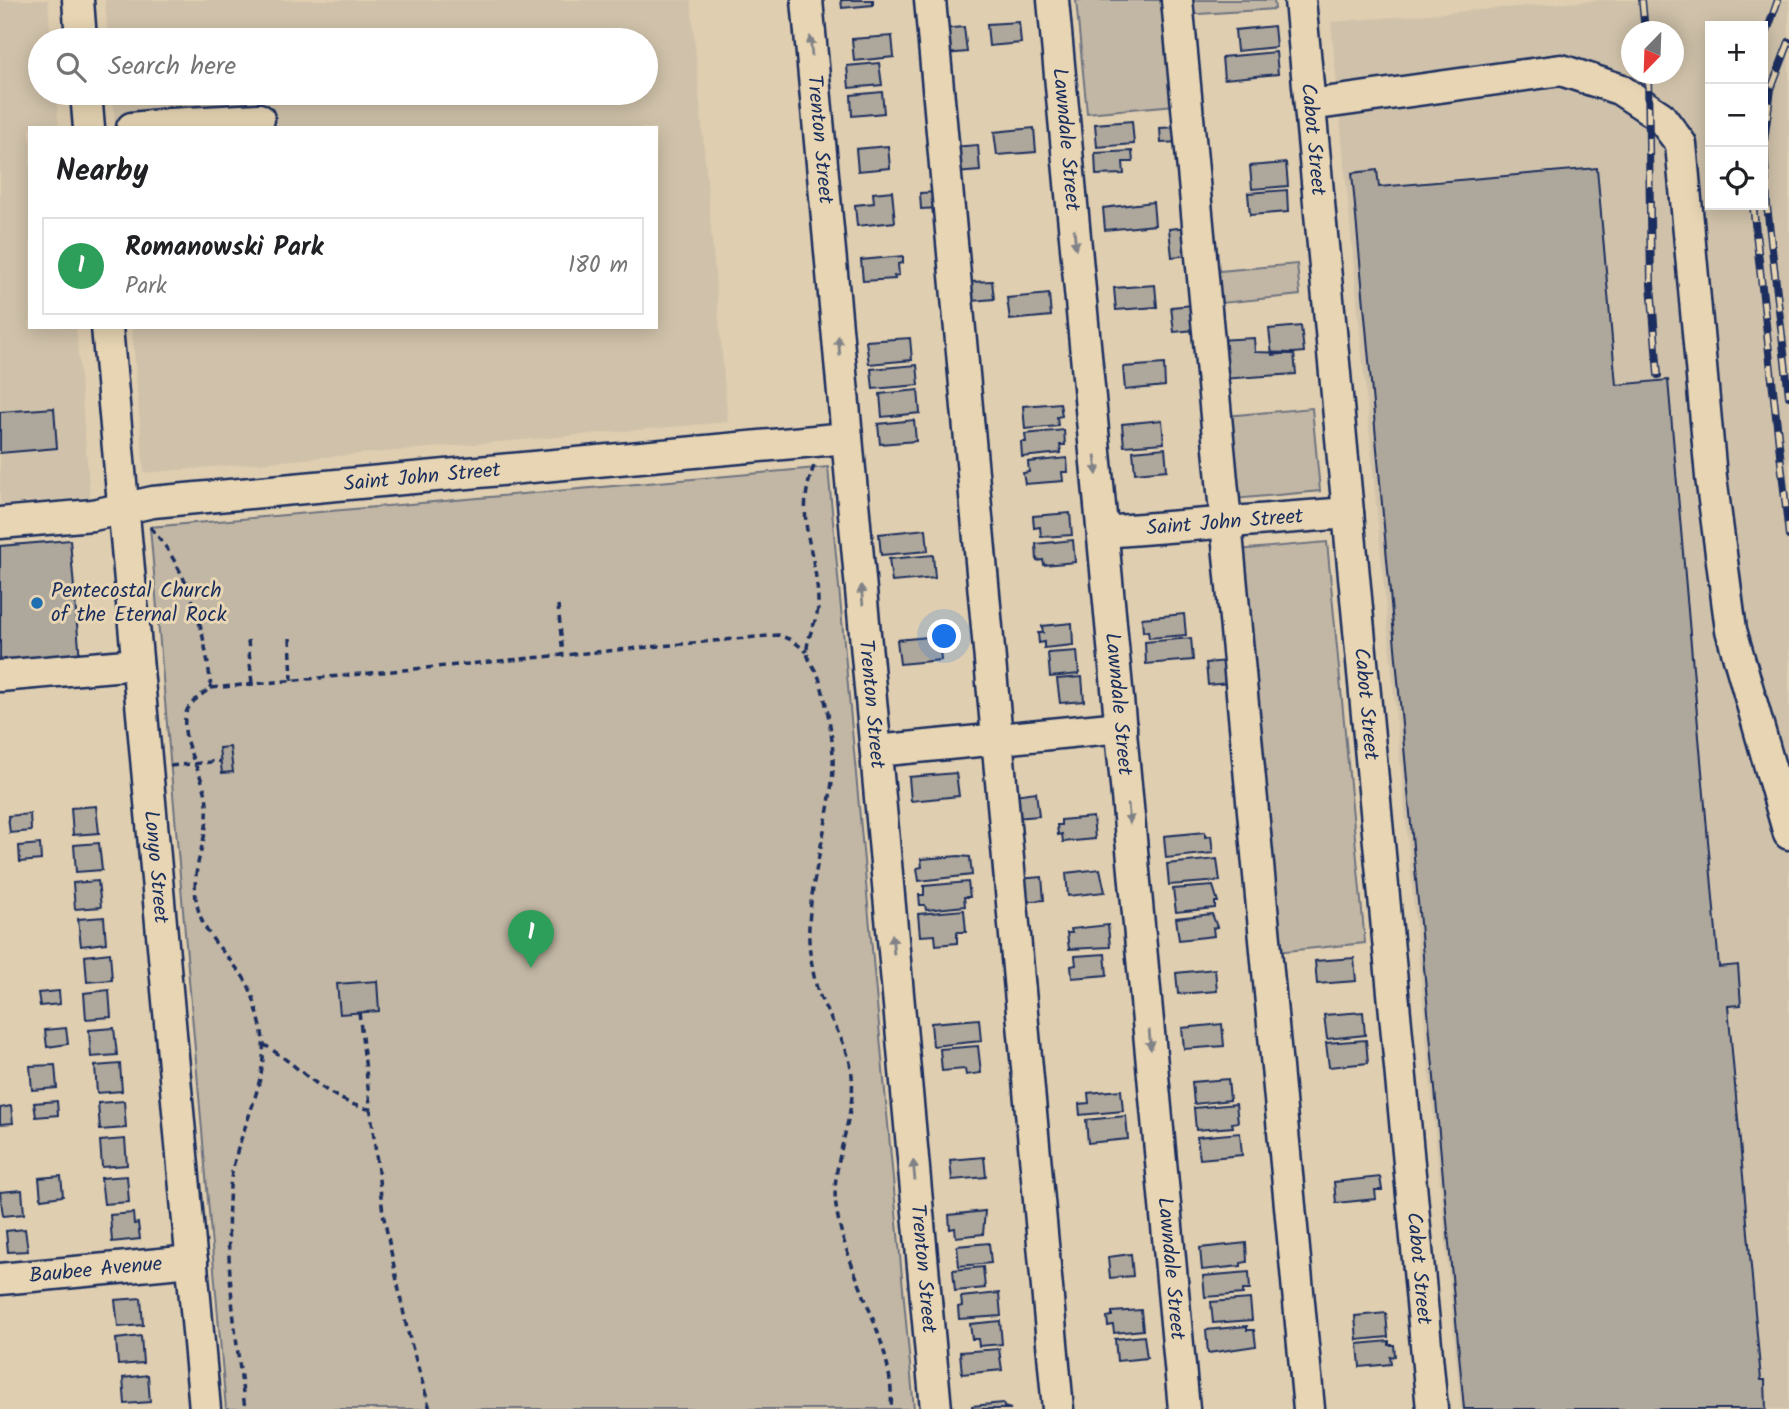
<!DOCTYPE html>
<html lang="en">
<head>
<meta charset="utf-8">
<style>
	body { margin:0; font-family:Kalam,sans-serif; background:#f6f6f6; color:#202124 }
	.controls { position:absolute; right:21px; top:21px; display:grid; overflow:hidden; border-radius:0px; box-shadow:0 4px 18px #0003 }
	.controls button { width:63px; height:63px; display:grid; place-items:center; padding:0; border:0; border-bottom:2px solid #e0e0e0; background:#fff; color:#202124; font:35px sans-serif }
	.compass { position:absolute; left:1621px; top:21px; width:63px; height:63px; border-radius:50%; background:#fff; box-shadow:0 4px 18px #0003; rotate:203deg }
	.you { position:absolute; left:945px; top:637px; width:24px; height:24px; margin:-18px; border:5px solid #fff; border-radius:50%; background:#1a73e8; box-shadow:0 0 0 10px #1a73e833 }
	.badge { display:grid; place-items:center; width:46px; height:46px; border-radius:50%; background:#0f766e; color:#fff; font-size:23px; font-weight:700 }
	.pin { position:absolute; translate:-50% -58px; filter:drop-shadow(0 2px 4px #0008) }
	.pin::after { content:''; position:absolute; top:37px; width:24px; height:21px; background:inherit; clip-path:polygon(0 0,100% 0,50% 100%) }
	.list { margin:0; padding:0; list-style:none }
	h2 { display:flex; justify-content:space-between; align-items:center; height:91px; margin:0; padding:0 28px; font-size:30px }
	h2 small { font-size:23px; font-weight:400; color:#757577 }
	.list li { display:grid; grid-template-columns:46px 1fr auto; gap:21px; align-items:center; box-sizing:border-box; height:98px; margin:0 14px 14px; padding:0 14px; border:2px solid #e0e0e0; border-radius:0px }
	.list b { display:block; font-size:26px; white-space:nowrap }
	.list p { margin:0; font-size:23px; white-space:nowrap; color:#757577 }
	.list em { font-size:23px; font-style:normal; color:#757577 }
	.icon { flex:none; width:38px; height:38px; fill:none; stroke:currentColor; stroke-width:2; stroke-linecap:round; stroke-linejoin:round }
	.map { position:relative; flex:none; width:1789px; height:1409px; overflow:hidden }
	.search { position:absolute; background:#fff; box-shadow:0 4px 18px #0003; left:28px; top:28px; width:630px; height:77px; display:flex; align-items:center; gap:18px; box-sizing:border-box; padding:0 24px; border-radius:38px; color:#757577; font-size:26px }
	.panel { position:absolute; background:#fff; box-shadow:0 4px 18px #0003; left:28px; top:126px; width:630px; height:203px; border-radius:0px }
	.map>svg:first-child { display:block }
	.built { fill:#d0c2aa; fill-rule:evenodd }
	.green { fill:#c2b7a4; stroke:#6e7381; stroke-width:2 }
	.building { fill:#aea79b; stroke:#1b2f5e; stroke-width:2 }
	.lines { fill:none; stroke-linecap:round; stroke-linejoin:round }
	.minor-casing { stroke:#1b2f5e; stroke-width:35 }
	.path { stroke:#1b2f5e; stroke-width:3.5; stroke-dasharray:7 5; stroke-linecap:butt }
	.minor { stroke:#e7d5b3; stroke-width:30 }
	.rail-casing { stroke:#1b2f5e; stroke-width:8 }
	.rail { stroke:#e7d5b3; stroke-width:5; stroke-dasharray:16; stroke-linecap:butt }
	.oneway { fill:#818288 }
	.poi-dot { fill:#1f6fb2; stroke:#e7d5b3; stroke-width:2.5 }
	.labels { text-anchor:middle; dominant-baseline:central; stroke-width:6; stroke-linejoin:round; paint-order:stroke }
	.street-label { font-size:21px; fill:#1b2f5e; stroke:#e7d5b3 }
	.poi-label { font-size:21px; fill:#1b2f5e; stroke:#e7d5b3; text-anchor:start }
</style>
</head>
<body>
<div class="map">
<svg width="1789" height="1409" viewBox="0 0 1789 1409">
	<rect width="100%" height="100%" fill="#dfceb0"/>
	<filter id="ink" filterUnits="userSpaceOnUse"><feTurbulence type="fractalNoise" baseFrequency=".0143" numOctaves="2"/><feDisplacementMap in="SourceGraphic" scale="14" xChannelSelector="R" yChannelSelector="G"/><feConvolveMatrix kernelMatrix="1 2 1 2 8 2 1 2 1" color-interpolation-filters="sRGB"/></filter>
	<g filter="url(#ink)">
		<!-- built -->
		<path class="built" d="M0 0H48L51 40H40V93H56L59 128H30V327H76L90 497 0 505Z
			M105 0H691L728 422 144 473 132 327H656V128H115L113 93H646V40H108Z
			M1602 0H1789V1409H1461L1331 22ZM1710 26H1763V205H1710ZM1632 32H1674V74H1632Z"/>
		<!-- green -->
		<path class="green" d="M1076 0H1165L1175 105 1087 113Z
			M1183 0H1274L1275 9 1184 15Z
			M1297 264 1300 295 1212 304 1209 272Z
			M1312 408 1320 491 1234 499 1226 416Z
			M828 467 914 1409H226L150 527Z
			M1327 542 1365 943 1276 952 1237 550Z"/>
		<!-- building -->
		<path class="building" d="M841 0H873V5L842 8Z
			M1019 22 1021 43 989 46 987 24Z
			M1274 26 1276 47 1237 51 1235 30Z
			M964 27 967 52 945 54 942 29Z
			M295 35V40H243Z
			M892 36 894 57 854 61 852 39Z
			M1276 52 1278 74 1224 79 1222 57Z
			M879 63 882 85 849 88 847 66Z
			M882 92 884 113 852 116 851 95Z
			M202 93H285L203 101Z
			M1132 121 1134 144 1097 147 1095 124Z
			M1178 127 1179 142 1161 143 1160 128Z
			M1034 128 1036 152 997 155 994 132Z
			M978 145 980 171 955 173 952 147Z
			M888 146 890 168 858 171 856 149Z
			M1132 151 1133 162H1123L1124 174 1096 175 1095 153Z
			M1286 163 1288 186 1252 189 1250 166Z
			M1597 168 1616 385 1668 380 1719 967 1738 965 1741 1005 1728 1006 1761 1380H1765L1766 1409H1464L1352 173 1377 170 1379 187Z
			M1287 190 1288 212 1250 215 1248 193Z
			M892 191 895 222 857 226 855 205 874 203 873 193Z
			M938 192 940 208 921 209 920 193Z
			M1153 202 1155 225 1105 230 1103 208Z
			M1188 227 1191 255 1172 257 1169 229Z
			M903 256V263L898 264 899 275 894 276 895 279 863 281 861 260Z
			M992 281 994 299 972 301 971 282Z
			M1155 285 1157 307 1116 310 1114 288Z
			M1049 294 1051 316 1010 320 1007 298Z
			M1193 305 1195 330 1174 332 1171 307Z
			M1301 326 1304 352 1272 355 1269 329Z
			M910 338 912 360 869 364 866 341Z
			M1254 338 1255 352 1294 353 1296 374 1221 379 1218 340Z
			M1164 364 1165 386 1125 390 1123 367Z
			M917 365 919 385 873 389 871 369Z
			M918 390 920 413 882 417 880 394Z
			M1060 403 1062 416 1057 417 1058 426 1025 429 1023 406Z
			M54 408 57 448 0 453V412Z
			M914 420 916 441 880 444 878 424Z
			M1162 420 1164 443 1124 446 1122 424Z
			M1064 430 1065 445H1060L1061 453 1022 457 1021 442H1026L1025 434Z
			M1165 448 1167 470 1135 473 1133 451Z
			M1067 458 1068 472H1062L1063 481 1025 484 1023 473 1029 472 1028 462Z
			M1070 513 1072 535 1041 537 1040 527 1034 528 1033 516Z
			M926 529 928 551 881 555 879 534Z
			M70 540 80 660 0 666V546Z
			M1073 540 1075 562 1044 565 1043 560 1037 561 1036 544Z
			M933 555 935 578 892 582 889 559Z
			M1184 614 1186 635 1149 638 1148 631 1143 632 1142 618Z
			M1072 623 1073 645 1044 648V642L1039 643 1038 633H1043L1042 626Z
			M939 636 941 660 900 664 897 640Z
			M1191 638 1193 660 1146 664 1145 642Z
			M1077 651 1079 674 1050 677 1048 653Z
			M1227 661 1229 683 1208 685 1206 663Z
			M1082 677 1084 701 1060 703 1057 679Z
			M230 747 233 772 222 773 219 748Z
			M956 773 959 796 911 801 909 777Z
			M1036 792 1039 816 1015 818 1013 795Z
			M96 806 99 833 73 835 71 808Z
			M30 814 31 831 10 833 8 816Z
			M1093 817 1095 839 1063 842 1062 834 1058 835 1057 825H1061V820Z
			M1205 832V837L1211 836 1213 853 1166 858 1164 836Z
			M99 843 102 870 76 872 74 845Z
			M40 844 41 860 20 862 19 846Z
			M959 856 970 857 972 875 919 881 917 868 922 867 921 859Z
			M1217 859 1220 881 1169 885 1167 864Z
			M1100 869 1105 892 1068 896 1066 873Z
			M1042 877 1044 900 1020 902 1018 879Z
			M98 881 101 907 75 909 73 883Z
			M968 882 970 897H964L965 906 926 910 925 905H920L919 895H924V886Z
			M1213 886 1218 902H1215V908L1176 912 1173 889Z
			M964 910 966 932H957V943L936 945 935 935 920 936 918 914Z
			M1212 914 1217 927 1213 928 1214 936 1179 940 1176 918Z
			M104 917 106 943 81 946 78 919Z
			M1108 925 1110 947 1069 949 1067 933H1072L1071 929Z
			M110 953 112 980 87 982 85 956Z
			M1105 954 1107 975 1072 978 1071 966 1076 965 1075 956Z
			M1354 958 1356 981 1317 984 1315 961Z
			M1215 969 1217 991 1178 994 1176 973Z
			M377 981 379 1011 340 1014 337 984Z
			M109 990 111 1017 86 1019 84 993Z
			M59 991 60 1004 40 1006 38 993Z
			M1363 1012 1365 1035 1327 1039 1324 1015Z
			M979 1019 981 1041 933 1046 931 1023Z
			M1222 1024 1224 1046 1184 1049 1182 1028Z
			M66 1028 68 1044 47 1047 45 1030Z
			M114 1028 117 1055 91 1057 89 1030Z
			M1366 1040 1368 1063 1329 1067 1326 1043Z
			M978 1046 981 1073 966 1075 965 1069 942 1071 940 1049Z
			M120 1064 122 1091 97 1093 95 1066Z
			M55 1065 57 1088 32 1090 30 1066Z
			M1228 1079 1230 1100 1194 1104 1192 1082Z
			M1121 1090 1123 1111 1080 1115 1079 1104 1089 1103 1088 1093Z
			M57 1101 58 1115 36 1117 34 1103Z
			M124 1101 126 1128 100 1130 98 1103Z
			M1236 1104 1238 1122 1232 1123 1233 1127 1196 1130 1194 1108Z
			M11 1106 13 1123 0 1124V1108Z
			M1126 1116 1128 1139 1088 1143 1086 1120Z
			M1240 1133 1242 1155 1200 1159 1197 1137Z
			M125 1139 127 1165 102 1167 100 1141Z
			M984 1157 986 1177 952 1180 950 1160Z
			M61 1176 63 1196 41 1199 39 1178Z
			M127 1176 129 1202 104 1204 101 1178Z
			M1380 1177 1382 1190H1375L1376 1199 1336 1203 1334 1182Z
			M22 1190 24 1214 3 1216 0 1192Z
			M985 1211 983 1234 956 1237 955 1228 950 1229 949 1215Z
			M133 1213 134 1224 138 1223 140 1239 112 1242 110 1215Z
			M25 1229 28 1251 8 1252 6 1231Z
			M989 1243 991 1263 959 1266 957 1246Z
			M1246 1243 1247 1262 1241 1263V1266L1202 1270 1200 1248Z
			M1131 1254 1133 1276 1110 1278 1108 1257Z
			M983 1267 985 1288 955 1291 953 1270Z
			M1249 1272 1250 1290H1243V1294L1205 1297 1203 1276Z
			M999 1293 1001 1316 959 1319 958 1307 962 1306 961 1297Z
			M141 1298 143 1325 118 1327 115 1300Z
			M1250 1299 1252 1320 1213 1323 1211 1302Z
			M1141 1310 1143 1330 1114 1333 1113 1325 1108 1326 1107 1317 1112 1316V1312Z
			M1386 1313 1388 1337 1357 1340 1355 1316Z
			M1000 1321 1002 1344 979 1346 978 1339H972L970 1324Z
			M1247 1326V1330H1254L1256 1346 1208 1353 1206 1330Z
			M141 1336 143 1363 118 1365 116 1339Z
			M1144 1336 1147 1358 1117 1361 1115 1339Z
			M1389 1341V1345H1394L1395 1356 1390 1357 1391 1364 1360 1367 1358 1344Z
			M999 1349 1002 1370 962 1374 960 1352Z
			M148 1375 150 1402 125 1404 123 1378Z
			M1003 1403 1004 1407 1011 1409H972V1406Z"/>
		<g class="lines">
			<!-- minor casing -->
			<g class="minor-casing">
				<g id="minor">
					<path d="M78 0 81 40"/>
					<path id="s1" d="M807 0 936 1409"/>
					<path d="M930 0 1058 1409"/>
					<path id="s2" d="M1053 0 1184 1409"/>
					<path d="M1177 0 1309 1409"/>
					<path id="s3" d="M1300 0 1432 1409"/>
					<path d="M86 93 89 128"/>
					<path d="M1310 105 1561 70 1619 89 1660 116 1681 144 1711 477 1731 630 1789 834"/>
					<path d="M170 124 259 119"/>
					<path d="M132 128 170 124 171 128"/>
					<path id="s4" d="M107 327 205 1409"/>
					<path id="s5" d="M0 523 93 515 153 502 847 438"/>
					<path id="s6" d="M1103 532 1348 513"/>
					<path d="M0 676 137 664"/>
					<path d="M876 751 1121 727"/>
					<path id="s7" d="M0 1279 192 1261"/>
				</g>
			</g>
			<!-- path -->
			<path class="path" d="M814 466C792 522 819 553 818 606 818 621 806 637 807 652 808 662 818 672 820 681 828 709 834 740 833 769 830 825 803 900 810 952 812 965 814 981 819 994 830 1021 850 1046 852 1076 856 1119 830 1163 836 1206 845 1274 896 1342 891 1409
				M150 527C190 572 205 630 211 688 200 696 186 704 185 718 182 751 205 773 207 804 210 845 184 874 201 918 211 945 236 961 249 987 254 998 257 1011 260 1023 275 1080 235 1131 230 1187 224 1260 236 1336 245 1409
				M558 605 563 655
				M290 638 292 680
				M248 640 252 684
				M211 688 778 635 792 640 807 652
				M170 766 221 761
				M359 1012 383 1213 407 1329 430 1409
				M263 1044C300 1066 326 1100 369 1109"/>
			<!-- minor -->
			<use href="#minor" class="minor"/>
			<!-- rail casing -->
			<g class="rail-casing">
				<path id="rail" d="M1642 0 1645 32
					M1789 42 1771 89 1764 141 1767 206 1789 396
					M1763 43 1778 0
					M1648 74 1651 284 1658 375
					M1753 205 1789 536"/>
			</g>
			<!-- rail -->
			<use href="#rail" class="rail"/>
		</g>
		<!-- one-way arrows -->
		<defs><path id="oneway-solid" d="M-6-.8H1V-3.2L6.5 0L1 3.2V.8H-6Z" transform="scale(1.75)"/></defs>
		<g class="oneway">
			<use href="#oneway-solid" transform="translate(811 46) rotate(-95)"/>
			<use href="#oneway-solid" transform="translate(1075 239) rotate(85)"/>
			<use href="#oneway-solid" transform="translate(839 346) rotate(-95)"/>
			<use href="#oneway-solid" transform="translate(1096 465) rotate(85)"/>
			<use href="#oneway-solid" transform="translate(862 595) rotate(-95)"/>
			<use href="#oneway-solid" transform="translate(1129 814) rotate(85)"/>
			<use href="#oneway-solid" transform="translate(893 944) rotate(-95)"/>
			<use href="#oneway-solid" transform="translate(1150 1040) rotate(85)"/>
			<use href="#oneway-solid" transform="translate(914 1170) rotate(-95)"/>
		</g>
	</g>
	<!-- markers -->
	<circle class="poi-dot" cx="37" cy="603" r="7"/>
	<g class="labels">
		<!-- street labels -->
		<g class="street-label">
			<text stroke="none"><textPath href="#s1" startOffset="140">Trenton Street</textPath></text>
			<text stroke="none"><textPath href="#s2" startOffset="140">Lawndale Street</textPath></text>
			<text stroke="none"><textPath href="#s3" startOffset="140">Cabot Street</textPath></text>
			<text stroke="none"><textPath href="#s5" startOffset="425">Saint John Street</textPath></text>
			<text stroke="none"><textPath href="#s6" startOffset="122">Saint John Street</textPath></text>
			<text stroke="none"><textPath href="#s1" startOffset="707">Trenton Street</textPath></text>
			<text stroke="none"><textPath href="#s3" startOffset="707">Cabot Street</textPath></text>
			<text stroke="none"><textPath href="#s2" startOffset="707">Lawndale Street</textPath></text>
			<text stroke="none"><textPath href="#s4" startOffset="542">Lonyo Street</textPath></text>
			<text stroke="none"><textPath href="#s7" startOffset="96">Baubee Avenue</textPath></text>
			<text stroke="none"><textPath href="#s1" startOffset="1274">Trenton Street</textPath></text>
			<text stroke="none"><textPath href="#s2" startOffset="1274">Lawndale Street</textPath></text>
			<text stroke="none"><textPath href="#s3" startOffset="1274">Cabot Street</textPath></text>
		</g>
		<!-- poi labels -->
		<g class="poi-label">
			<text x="51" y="591">Pentecostal Church<tspan x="51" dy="24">of the Eternal Rock</tspan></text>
		</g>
	</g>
</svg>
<div class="controls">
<button>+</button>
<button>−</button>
<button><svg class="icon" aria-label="locate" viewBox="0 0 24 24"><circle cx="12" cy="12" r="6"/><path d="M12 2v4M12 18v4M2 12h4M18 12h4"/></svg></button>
</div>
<svg class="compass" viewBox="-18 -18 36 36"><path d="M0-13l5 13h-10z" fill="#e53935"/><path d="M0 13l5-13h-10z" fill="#757577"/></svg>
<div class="you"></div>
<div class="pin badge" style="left:531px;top:968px;background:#2e9e5b">1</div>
<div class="search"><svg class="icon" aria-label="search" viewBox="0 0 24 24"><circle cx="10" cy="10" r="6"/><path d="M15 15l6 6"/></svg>Search here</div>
<section class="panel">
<h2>Nearby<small></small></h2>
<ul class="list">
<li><span class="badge" style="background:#2e9e5b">1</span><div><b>Romanowski Park</b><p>Park</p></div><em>180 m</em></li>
</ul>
</section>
</div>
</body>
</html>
